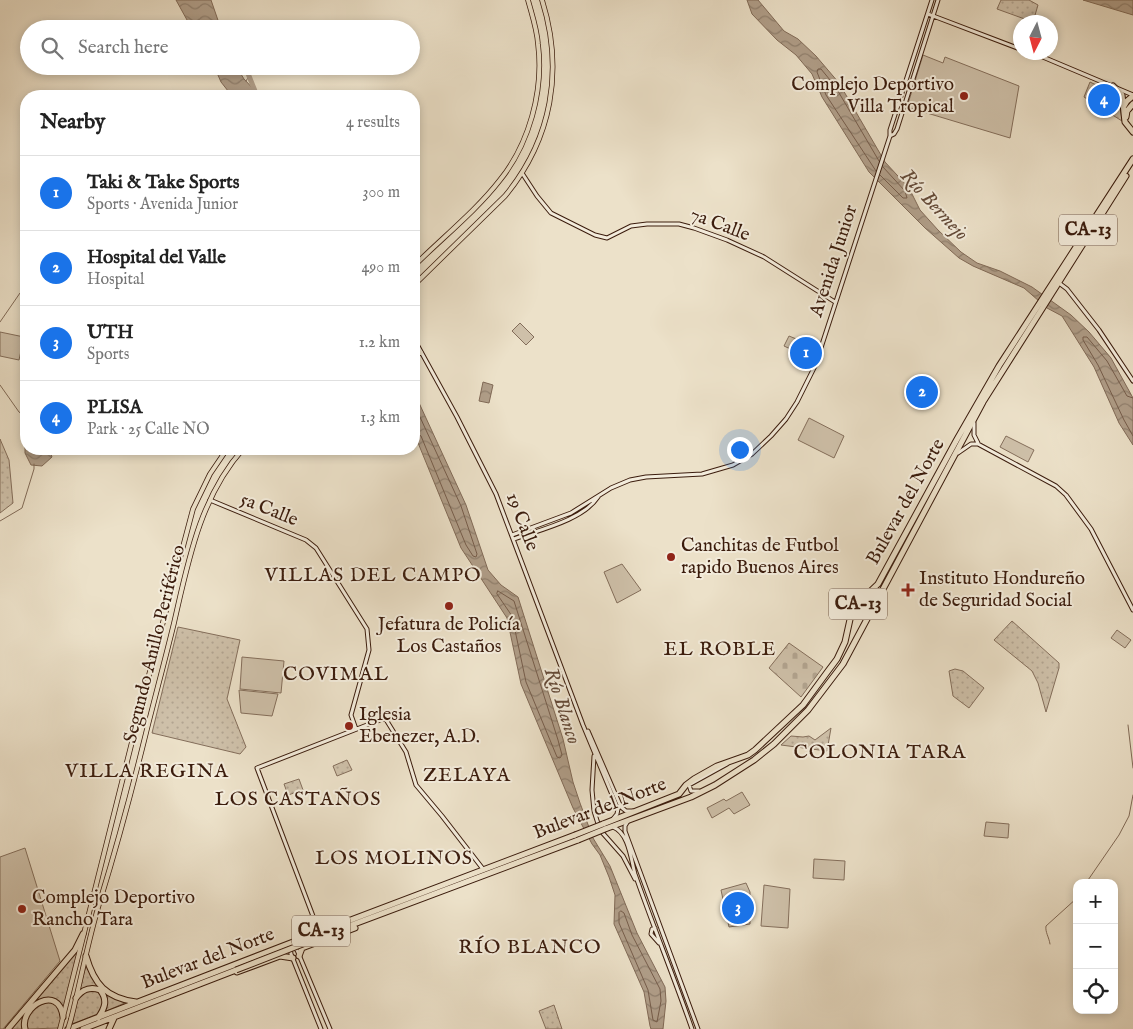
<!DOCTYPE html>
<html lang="en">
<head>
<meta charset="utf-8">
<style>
	body { margin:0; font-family:"IM FELL English",serif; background:#f6f6f6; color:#222 }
	.controls { position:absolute; right:15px; bottom:15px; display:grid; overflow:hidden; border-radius:10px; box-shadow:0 2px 8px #0003 }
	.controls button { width:45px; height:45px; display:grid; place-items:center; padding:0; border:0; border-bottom:1px solid #e0e0e0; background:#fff; color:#222; font:25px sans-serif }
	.compass { position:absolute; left:1013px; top:15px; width:45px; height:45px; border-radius:50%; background:#fff; box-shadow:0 2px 8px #0003; rotate:186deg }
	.you { position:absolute; left:739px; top:449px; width:18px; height:18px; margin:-12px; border:4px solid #fff; border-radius:50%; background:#1a73e8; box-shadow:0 0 0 8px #1a73e833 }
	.badge { display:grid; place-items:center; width:32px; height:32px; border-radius:50%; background:#1a73e8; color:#fff; font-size:16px; font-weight:700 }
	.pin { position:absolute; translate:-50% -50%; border:2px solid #fff; box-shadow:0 1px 5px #0006 }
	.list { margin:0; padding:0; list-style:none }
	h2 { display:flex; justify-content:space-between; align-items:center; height:65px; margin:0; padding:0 20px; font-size:21px }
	h2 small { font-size:16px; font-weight:400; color:#767676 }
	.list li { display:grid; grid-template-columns:32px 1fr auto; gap:15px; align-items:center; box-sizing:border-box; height:75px; padding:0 20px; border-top:1px solid #e0e0e0 }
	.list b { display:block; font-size:19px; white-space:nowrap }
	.list p { margin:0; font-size:16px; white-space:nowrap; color:#767676 }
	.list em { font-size:16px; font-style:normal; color:#767676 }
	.icon { flex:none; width:28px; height:28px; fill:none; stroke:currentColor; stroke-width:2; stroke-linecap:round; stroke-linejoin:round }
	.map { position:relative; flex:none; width:1133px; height:1029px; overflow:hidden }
	.search { position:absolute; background:#fff; box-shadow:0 2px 8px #0003; left:20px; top:20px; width:400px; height:55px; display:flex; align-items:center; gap:12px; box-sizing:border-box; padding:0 18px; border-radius:28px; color:#767676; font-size:19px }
	.panel { position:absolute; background:#fff; box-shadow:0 2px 8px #0003; left:20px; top:90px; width:400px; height:365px; border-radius:20px }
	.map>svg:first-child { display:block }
	.green { fill:#cec0a9; stroke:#846e5b }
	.cemetery { fill:url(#cemetery-stones); stroke:#846e5b }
	.park { fill:url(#park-dots); stroke:#846e5b }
	.water { fill:url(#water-waves); stroke:#816a57 }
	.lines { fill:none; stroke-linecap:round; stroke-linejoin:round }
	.shore { stroke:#765d4b; stroke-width:1 }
	.stream { stroke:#816a57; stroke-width:1 }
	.river { stroke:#b09e89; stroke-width:5 }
	.secondary-casing { stroke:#3b1c0d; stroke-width:5 }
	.primary-casing { stroke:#3b1c0d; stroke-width:5.5 }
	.highway-casing { stroke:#3b1c0d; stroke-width:7 }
	.secondary { stroke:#f3ecdc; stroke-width:3 }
	.primary { stroke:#ece1c9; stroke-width:4 }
	.highway { stroke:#ece1c9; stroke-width:5 }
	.primary-bridge-casing { stroke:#3b1c0d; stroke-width:5.5; stroke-linecap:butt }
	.highway-bridge-casing { stroke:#3b1c0d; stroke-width:7; stroke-linecap:butt }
	.primary-bridge { stroke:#ece1c9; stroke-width:4 }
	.highway-bridge { stroke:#ece1c9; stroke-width:5 }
	.poi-dot { fill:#8f2418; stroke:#f3ecdc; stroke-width:2 }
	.labels { text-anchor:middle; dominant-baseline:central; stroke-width:4; stroke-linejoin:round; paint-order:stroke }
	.shield { fill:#f3ecdc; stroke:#725a4b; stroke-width:1 }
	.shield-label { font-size:18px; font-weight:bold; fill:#3b1c0d }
	.poi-label { font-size:19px; fill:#3b1c0d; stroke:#f3ecdc; text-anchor:start }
	.street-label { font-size:19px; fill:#3b1c0d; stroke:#f3ecdc }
	.water-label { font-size:20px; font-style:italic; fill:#644a38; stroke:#f3ecdc }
	.neighbourhood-label { font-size:20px; letter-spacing:1px; fill:#3b1c0d; stroke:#f3ecdc }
</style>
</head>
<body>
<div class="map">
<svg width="1133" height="1029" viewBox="0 0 1133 1029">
	<defs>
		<pattern id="cemetery-stones" width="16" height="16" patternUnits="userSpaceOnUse" patternTransform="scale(1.25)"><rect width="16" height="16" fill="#cec0a9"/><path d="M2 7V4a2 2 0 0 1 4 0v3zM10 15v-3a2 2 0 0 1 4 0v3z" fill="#b2a490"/></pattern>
		<pattern id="park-dots" width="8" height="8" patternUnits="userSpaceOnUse" patternTransform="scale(1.25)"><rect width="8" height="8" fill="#cec0a9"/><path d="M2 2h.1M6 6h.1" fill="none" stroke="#b2a490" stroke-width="1.8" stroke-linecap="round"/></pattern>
		<pattern id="water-waves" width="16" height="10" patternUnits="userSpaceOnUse" patternTransform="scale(1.25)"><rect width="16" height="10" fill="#b09e89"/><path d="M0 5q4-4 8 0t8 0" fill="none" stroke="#90806e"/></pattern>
	</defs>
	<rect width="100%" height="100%" fill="#ece1c9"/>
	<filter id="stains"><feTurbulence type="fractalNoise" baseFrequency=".004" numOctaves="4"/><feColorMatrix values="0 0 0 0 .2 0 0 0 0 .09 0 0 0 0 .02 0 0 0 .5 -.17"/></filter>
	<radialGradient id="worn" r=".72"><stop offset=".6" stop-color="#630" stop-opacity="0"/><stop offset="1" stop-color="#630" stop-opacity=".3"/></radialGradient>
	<!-- green -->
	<path class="green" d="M923 55 943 63 945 57 1019 86 1010 138 907 107Z
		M520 323 534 337 526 345 512 331Z
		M0 332 24 337 19 360 0 356Z
		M789 336 816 347 812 359 784 346Z
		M809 418 844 436 834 458 798 440Z
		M1006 436 1034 450 1028 462 1000 447Z
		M622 564 641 590 617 603 604 572Z
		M1117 630 1131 640 1125 648 1111 638Z
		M242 657 284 661 281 693 240 689Z
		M239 690 278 694 272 716 241 713Z
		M742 792 750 805 734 814 729 808 712 818 707 808 724 799 726 801Z
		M986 822 1009 824 1008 838 984 836Z
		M25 848 60 961 3 1029H0V857Z
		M814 859 845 861 844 880 813 878Z
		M746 883 750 892V924L729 927 721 890Z
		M764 885 790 889 788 928 761 926Z"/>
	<!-- cemetery -->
	<path class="cemetery" d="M789 643 823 667 801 697 769 668Z"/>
	<!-- park -->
	<path class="park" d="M1001 0H1029L1038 5 1033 22 997 9Z
		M1090 82 1119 96 1122 121 1084 97Z
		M0 439 9 460 13 503 0 513Z
		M1012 621 1059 663V668L1046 712 1038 683 1032 671 994 640Z
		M178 627 240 640 227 699 246 747 240 754 152 733Z
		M955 669 963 671 984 688 969 708 953 696 949 671Z
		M831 728 827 751 781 745 791 736 803 737 809 736 815 740Z
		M347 760 352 770 337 776 333 766Z
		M299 779 303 790 288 795 284 784Z
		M80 944 64 1010 61 1004 57 1000 33 1005 24 1029H9Z
		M87 962 99 987 127 1002 104 1012 101 990 79 992Z
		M89 989 99 991 104 1001 100 1013 72 1024 78 998Z
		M46 1002 55 1003 62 1016 59 1028 27 1029 26 1020 35 1007Z
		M554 1005 562 1029H546L539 1011Z"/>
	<!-- water -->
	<path class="water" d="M176 0H211L221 29H192Z
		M747 0H758L784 31 798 39 816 56 839 83 885 162 909 188 920 210 938 230 961 252 977 263 1000 271 1032 287 1071 315 1089 332 1111 358 1133 398V445L1119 423 1094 367 1062 316 1047 308 1024 288 973 266 959 258 925 228 869 172 822 97 812 74 796 55 777 40 752 14Z
		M1083 0H1133V15Z
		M214 66H236L244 79 260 96H232L221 82Z
		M483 382 493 385 489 403 479 401Z
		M414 392 466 505 488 570 501 585 518 597 563 739 573 782 580 803 593 838 610 866 637 933 665 987 666 1001 663 1029H651L650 1026 644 992 614 924 615 895 609 877 600 855 592 844 573 808 521 684 507 618 461 548 414 433Z
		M25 437 26 449H49L52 457 42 466 31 465 25 453Z"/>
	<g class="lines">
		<!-- shore -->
		<path class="shore" d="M876 171 826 95 817 72 818 69H821L835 86 879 161
			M880 175 903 198H907L905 191 883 167
			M1133 398 1127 396 1107 361 1087 337H1083V340L1098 365 1124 420 1133 436
			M414 404 461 506 477 554 476 557 473 556 466 545 421 436 418 434 414 433
			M498 591 514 601 558 740 562 755 560 758 557 757 526 682 512 616 497 594Z
			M621 911 624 913 632 935 660 989 661 1001 657 1022 653 1020 648 990 619 923V913Z"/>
		<!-- stream -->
		<path class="stream" d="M246 81 249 76
			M0 322 20 293 26 289
			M0 385 19 412 26 417
			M0 521 22 508 34 469V464
			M1128 725 1133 768
			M1086 883 1119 835 1129 816 1133 795
			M1050 944C1049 937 1045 932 1046 926L1077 898"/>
		<!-- river -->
		<path class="river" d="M245 66 257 96"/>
		<!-- secondary casing -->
		<g class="secondary-casing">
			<path id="secondary" d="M928 14 1020 49
				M1031 52 1133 95
				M890 136 894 134 897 129 938 0
				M522 173 537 196 551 213 595 235 607 238 631 226 647 224H679L694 228 727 240 764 257 835 302
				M1059 283 1067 289 1099 330 1133 381
				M414 339 457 417 496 494 583 725 618 809 617 814 613 819
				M974 423V435L978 443
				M958 453 971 444H978L1056 486 1066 495 1091 529 1133 610
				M210 500 306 540 316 548 367 629 369 650 351 715 356 729
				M512 535 571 513 611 488 630 480 646 477 702 474 733 465 752 454 771 436 786 419 797 402 815 366 890 136V130L932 0
				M514 539C539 530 583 520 598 497
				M588 731 621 807 626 811H633
				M594 756 592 790 594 811 600 830 623 856 635 879
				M699 791H691L689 785 727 764
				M628 821 625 826V831L698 1029
				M613 827C629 833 631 860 635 874 653 926 674 977 692 1029
				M655 928 652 929 651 934 659 943
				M319 932 257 768 385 718 406 752 416 785 442 816 483 869
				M291 945 297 950 330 1029
				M290 948 291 954 321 1029"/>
		</g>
		<!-- primary casing -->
		<g class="primary-casing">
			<path id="primary" d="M414 266C442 238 476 211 500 180 529 144 544 91 538 44 537 29 532 15 528 0
				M414 285 505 196C552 139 564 70 542 0
				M414 348 421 353
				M71 1019C81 980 88 940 100 901 117 846 132 790 146 733 155 697 165 660 174 623 188 562 200 497 243 449
				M60 1029 145 690 193 509 210 474 227 449"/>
		</g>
		<!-- highway casing -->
		<g class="highway-casing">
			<path id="highway" d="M1113 86 1122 95 1125 122 1133 132
				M1124 106 1127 101 1133 96
				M1126 117 1127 111 1133 104
				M603 824 679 794 686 785 694 779 717 766 748 755 755 750 803 705 828 671 837 659 845 642 851 615 861 600 878 584 956 441 999 366 1133 159
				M605 829 691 797 715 785 754 760 774 744 808 710 843 664 983 402 1126 176
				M349 926 578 840
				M86 956C94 984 106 998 136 1002
				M299 956 302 948 355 928
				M237 972 280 956 293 958
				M76 998C82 990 89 986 100 990 108 1000 105 1008 98 1018
				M8 1029 75 950 83 934
				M25 1029C19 1007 59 983 63 1017
				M68 1029 319 932 575 835
				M83 1029 236 970
				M109 1029 114 1018"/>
		</g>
		<!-- secondary -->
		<use href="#secondary" class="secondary"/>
		<!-- primary -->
		<use href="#primary" class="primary"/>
		<!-- highway -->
		<use href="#highway" class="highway"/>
		<!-- primary-bridge casing -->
		<g class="primary-bridge-casing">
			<path id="primary-bridge" d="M68 1029 71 1019"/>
		</g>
		<!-- highway-bridge casing -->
		<g class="highway-bridge-casing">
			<path id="highway-bridge" d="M575 835 603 824
				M578 840 605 829
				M236 970 349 926"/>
		</g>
		<!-- primary-bridge -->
		<use href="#primary-bridge" class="primary-bridge"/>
		<!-- highway-bridge -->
		<use href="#highway-bridge" class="highway-bridge"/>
	</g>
	<!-- markers -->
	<g class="poi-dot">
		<circle cx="964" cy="96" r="5"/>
		<circle cx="671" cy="557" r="5"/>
		<path d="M905.5 582.5h5v5h5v5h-5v5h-5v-5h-5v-5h5z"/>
		<circle cx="449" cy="606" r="5"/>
		<circle cx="349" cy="726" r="5"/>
		<circle cx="22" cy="909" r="5"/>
	</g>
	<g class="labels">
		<!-- shield labels -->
		<g class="shield">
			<rect x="1059" y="214.5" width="58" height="31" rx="4"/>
			<rect x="829" y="588.5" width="58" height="31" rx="4"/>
			<rect x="292" y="915.5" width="58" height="31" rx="4"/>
		</g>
		<g class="shield-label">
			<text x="1088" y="230">CA-13</text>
			<text x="858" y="604">CA-13</text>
			<text x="321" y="931">CA-13</text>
		</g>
		<!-- poi labels -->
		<g class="poi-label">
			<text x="954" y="85" text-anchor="end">Complejo Deportivo<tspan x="954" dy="22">Villa Tropical</tspan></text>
			<text x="681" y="546">Canchitas de Futbol<tspan x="681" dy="22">rapido Buenos Aires</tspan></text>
			<text x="919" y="579">Instituto Hondureño<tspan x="919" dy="22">de Seguridad Social</tspan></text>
			<text x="449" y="625" text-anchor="middle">Jefatura de Policía<tspan x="449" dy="22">Los Castaños</tspan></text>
			<text x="359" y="715">Iglesia<tspan x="359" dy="22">Ebenezer, A.D.</tspan></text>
			<text x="32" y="898">Complejo Deportivo<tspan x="32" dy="22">Rancho Tara</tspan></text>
		</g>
		<!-- street labels -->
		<g class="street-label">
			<text transform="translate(720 225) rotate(21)">7a Calle</text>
			<text transform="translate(834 261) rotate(-72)">Avenida Junior</text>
			<text transform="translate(906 502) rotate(-61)">Bulevar del Norte</text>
			<text transform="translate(269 510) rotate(22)">5a Calle</text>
			<text transform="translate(522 522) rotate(69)">19 Calle</text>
			<text transform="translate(155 644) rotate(-76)">Segundo Anillo Periférico</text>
			<text transform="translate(600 809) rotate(-21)">Bulevar del Norte</text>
			<text transform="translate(208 959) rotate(-21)">Bulevar del Norte</text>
		</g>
		<!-- water labels -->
		<g class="water-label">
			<text transform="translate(934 205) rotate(47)">Río Bermejo</text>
			<text transform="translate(562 706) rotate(72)">Río Blanco</text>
		</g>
		<!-- neighbourhood labels -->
		<g class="neighbourhood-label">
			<text x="373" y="575">VILLAS DEL CAMPO</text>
			<text x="720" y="649">EL ROBLE</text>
			<text x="336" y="674">COVIMAL</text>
			<text x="880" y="752">COLONIA TARA</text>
			<text x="147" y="771">VILLA REGINA</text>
			<text x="467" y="775">ZELAYA</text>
			<text x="298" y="799">LOS CASTAÑOS</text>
			<text x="394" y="858">LOS MOLINOS</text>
			<text x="530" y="947">RÍO BLANCO</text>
		</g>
	</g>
	<rect width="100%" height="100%" filter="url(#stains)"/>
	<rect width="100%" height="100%" fill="url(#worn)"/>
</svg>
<div class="controls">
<button>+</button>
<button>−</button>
<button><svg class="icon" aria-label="locate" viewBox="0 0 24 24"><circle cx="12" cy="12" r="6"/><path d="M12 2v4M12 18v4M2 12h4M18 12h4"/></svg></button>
</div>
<svg class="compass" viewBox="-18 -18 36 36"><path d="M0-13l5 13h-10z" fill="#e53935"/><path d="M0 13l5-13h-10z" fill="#767676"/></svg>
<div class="you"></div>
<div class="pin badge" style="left:806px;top:353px">1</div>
<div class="pin badge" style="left:922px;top:392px">2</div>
<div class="pin badge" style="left:738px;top:908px">3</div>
<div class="pin badge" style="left:1104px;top:100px">4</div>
<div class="search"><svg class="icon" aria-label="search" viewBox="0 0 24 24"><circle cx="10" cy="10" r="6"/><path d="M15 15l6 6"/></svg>Search here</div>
<section class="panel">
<h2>Nearby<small>4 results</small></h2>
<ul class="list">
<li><span class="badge">1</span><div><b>Taki &amp; Take Sports</b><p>Sports · Avenida Junior</p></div><em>300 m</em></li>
<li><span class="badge">2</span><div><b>Hospital del Valle</b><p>Hospital</p></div><em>490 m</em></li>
<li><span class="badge">3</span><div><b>UTH</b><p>Sports</p></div><em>1.2 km</em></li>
<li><span class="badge">4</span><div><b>PLISA</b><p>Park · 25 Calle NO</p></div><em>1.3 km</em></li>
</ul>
</section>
</div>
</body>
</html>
